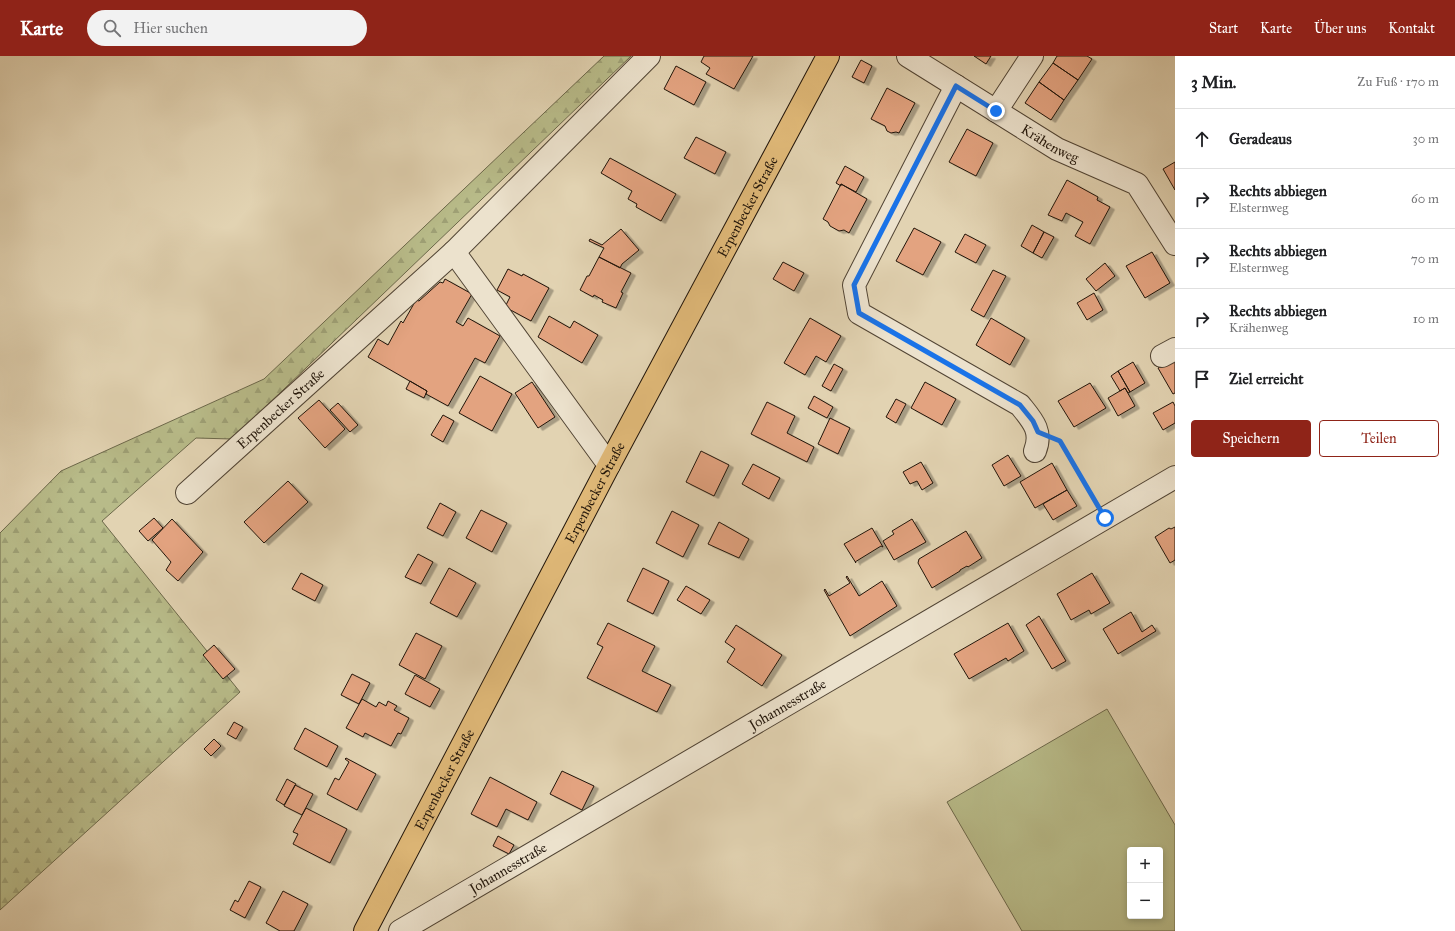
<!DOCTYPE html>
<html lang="de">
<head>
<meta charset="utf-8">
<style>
	body { margin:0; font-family:"IM FELL Great Primer",serif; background:#f2f2f2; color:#202124 }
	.controls { position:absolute; right:12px; bottom:12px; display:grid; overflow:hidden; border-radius:4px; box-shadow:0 2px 6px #0003 }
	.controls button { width:36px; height:36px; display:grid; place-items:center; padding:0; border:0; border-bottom:1px solid #e0e0e0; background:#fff; color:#202124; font:20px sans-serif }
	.stop { position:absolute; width:12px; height:12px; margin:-9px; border:3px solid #1a73e8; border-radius:50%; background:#fff }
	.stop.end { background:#1a73e8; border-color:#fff; box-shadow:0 1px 4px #0008 }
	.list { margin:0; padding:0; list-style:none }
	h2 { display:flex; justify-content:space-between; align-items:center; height:52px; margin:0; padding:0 16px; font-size:17px }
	h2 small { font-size:13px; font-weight:400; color:#757577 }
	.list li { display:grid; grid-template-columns:26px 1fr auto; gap:12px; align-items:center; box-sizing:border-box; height:60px; padding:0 16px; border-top:1px solid #e0e0e0 }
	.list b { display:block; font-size:15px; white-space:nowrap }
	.list p { margin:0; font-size:13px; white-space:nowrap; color:#757577 }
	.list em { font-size:13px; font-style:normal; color:#757577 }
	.actions { display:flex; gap:8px; padding:12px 16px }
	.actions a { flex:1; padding:9px 0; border:1px solid #8f2418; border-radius:4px; text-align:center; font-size:14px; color:#8f2418 }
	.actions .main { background:#8f2418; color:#fff }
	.icon { flex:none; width:22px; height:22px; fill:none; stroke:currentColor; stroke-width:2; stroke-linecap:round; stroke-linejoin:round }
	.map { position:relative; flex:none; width:1175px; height:875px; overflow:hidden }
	header { display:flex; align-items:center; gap:24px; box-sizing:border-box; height:56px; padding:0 20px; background:#8f2418; color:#fff }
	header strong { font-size:19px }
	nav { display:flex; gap:22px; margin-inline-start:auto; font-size:14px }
	.search { width:280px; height:36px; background:#f2f2f2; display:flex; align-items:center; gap:10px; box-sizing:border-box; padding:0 14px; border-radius:22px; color:#757577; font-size:15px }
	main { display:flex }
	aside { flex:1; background:#fff }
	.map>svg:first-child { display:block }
	.grass { fill:#b8bb89; stroke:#6c684a; fill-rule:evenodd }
	.forest { fill:url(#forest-firs); stroke:#6c684a }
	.building { fill:#e3a380; stroke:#21150a; filter:url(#shadow) }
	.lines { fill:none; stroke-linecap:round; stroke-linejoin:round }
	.minor-casing { stroke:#514434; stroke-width:24 }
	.major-casing { stroke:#21150a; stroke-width:24 }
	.path { stroke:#21150a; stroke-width:2.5; stroke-dasharray:3 2; stroke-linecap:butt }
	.minor { stroke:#ece2cd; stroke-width:22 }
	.major { stroke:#e1ba79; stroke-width:22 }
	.route { stroke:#1a73e8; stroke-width:5 }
	.labels { text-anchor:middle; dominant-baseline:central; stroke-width:3.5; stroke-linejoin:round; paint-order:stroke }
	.street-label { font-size:14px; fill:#21150a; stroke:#ece2cd }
</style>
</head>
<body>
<header>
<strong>Karte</strong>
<div class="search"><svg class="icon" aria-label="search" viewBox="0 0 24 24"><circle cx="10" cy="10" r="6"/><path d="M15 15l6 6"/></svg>Hier suchen</div>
<nav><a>Start</a><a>Karte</a><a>Über uns</a><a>Kontakt</a></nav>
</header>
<main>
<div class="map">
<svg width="1175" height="875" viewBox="0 0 1175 875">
	<defs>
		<pattern id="forest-firs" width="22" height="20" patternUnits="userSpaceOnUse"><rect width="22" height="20" fill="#b8bb89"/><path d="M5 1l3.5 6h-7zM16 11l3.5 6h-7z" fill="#9ea075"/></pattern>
		<filter id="shadow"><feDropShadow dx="4.5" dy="2.5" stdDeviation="0" flood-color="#0004"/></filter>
	</defs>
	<rect width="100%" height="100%" fill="#e2d3b2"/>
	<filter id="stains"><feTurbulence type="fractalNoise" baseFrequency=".005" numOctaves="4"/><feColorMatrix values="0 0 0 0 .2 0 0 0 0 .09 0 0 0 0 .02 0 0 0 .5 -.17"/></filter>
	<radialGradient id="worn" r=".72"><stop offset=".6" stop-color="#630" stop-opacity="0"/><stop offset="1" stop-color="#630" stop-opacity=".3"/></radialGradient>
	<!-- grass -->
	<path class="grass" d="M1107 653 1175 769V875H1022L947 746ZM1130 794H1160V860H1130Z"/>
	<!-- forest -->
	<path class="forest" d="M604 0H631L232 383 196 382 102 465 240 636 0 854V477L61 415 264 323Z"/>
	<!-- building -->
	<path class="building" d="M704 0H753L734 33 706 18 710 12 701 6Z
		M974 0H991L986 8Z
		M1057 0H1087L1092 3 1078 24 1053 7Z
		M861 4 872 10 864 27 852 21Z
		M1053 7 1078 24 1064 44 1039 26Z
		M676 10 706 26 694 49 664 33Z
		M1039 26 1064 44 1051 64 1025 47Z
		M887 32 915 47 899 77 896 76 891 77 887 75 885 70 871 63Z
		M967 73 993 87 976 120 949 106Z
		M696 81 726 96 715 118 684 102Z
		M610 102 676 138 661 165 636 151 637 148 628 143 632 135 601 117Z
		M1175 106V134L1163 113Z
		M845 110 864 121 856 136 841 128V130L836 127Z
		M1067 124 1098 141 1097 144 1110 151 1090 188 1075 180 1083 166 1066 157 1062 165 1048 159Z
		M841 128 867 143 849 177 844 174 839 175 830 170 828 166 823 163Z
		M1032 169 1044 176 1033 197 1021 190Z
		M914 172 941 186 923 219 896 205Z
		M621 173 639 194 622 208 620 212 599 201 604 192 589 185 590 183 602 189Z
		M1044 176 1054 181 1042 202 1033 197Z
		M965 178 986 189 976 207 955 196Z
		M1152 196 1170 227 1145 242 1126 210Z
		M599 201 631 217 621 236 623 237 616 252 602 246 603 244 594 239 593 241 580 234 587 220H589Z
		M783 206 804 217 794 235 773 223Z
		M1105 207 1115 220 1096 235 1086 223Z
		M508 213 522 220 523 218 549 232 531 265 505 251 510 241 497 234Z
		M993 214 1006 220 984 261 971 254Z
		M445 223 472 238 456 266 463 270 468 262 500 280 485 307 475 302 448 350 426 338 427 335 368 301 378 283 388 289 401 265 403 267 416 244 419 245 440 226 443 227Z
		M1094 237 1103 254 1087 264 1077 247Z
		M549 260 570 272 574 265 598 279 582 307 538 281Z
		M810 262 841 280 826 306 816 300 805 319 784 307Z
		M991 262 1025 282 1010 309 976 289Z
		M1175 302V337L1173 338 1158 312Z
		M1133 306 1145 327 1130 336 1118 315Z
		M834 308 843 313 831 335 822 330Z
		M1118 315 1130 336 1128 337 1125 332 1120 335 1111 320Z
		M480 320 512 338 492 375 459 357Z
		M410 325 427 335 424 342 406 333Z
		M532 326 555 361 538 372 515 337Z
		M925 326 956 343 942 369 911 352Z
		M1090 327 1106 352 1074 371 1058 345Z
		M1125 332 1135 350 1118 360 1108 342Z
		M814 340 833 351 827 362 808 352Z
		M896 343 906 348 896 367 886 361Z
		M319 344 345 373 325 392 298 362Z
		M767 346 795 360 787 377 814 391 807 406 751 378Z
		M1173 346 1175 350V367L1163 374 1153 357Z
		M338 347 358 369 350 376 330 354Z
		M443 359 454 365 443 386 431 379Z
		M830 362 850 372 838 398 818 388Z
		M701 395 729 409 714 440 686 426Z
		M1008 399 1021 420 1004 430 992 409Z
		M921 406 933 427 922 434 917 425 910 428 903 416Z
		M1052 407 1067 434 1035 452 1020 426Z
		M753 408 780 422 769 443 742 428Z
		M288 425 308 446 264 487 244 466Z
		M1067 434 1077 450 1053 464 1043 448Z
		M440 447 456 456 443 480 427 472Z
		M481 454 507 467 492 496 466 482Z
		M672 455 699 469 683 501 656 487Z
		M154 462 163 472 148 485 139 475Z
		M172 463 203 496 178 525 166 514 171 506 152 484Z
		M912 463 926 486 894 504 883 485 894 478 892 475Z
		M719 466 749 483 739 502 708 488Z
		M1175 471V504L1170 507 1155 481 1169 472 1171 473Z
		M872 472 883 491 881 490 855 506 856 507 844 488Z
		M966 475 982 502 968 511 967 510 960 514V515L932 532 918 507 919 503Z
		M418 498 433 506 421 528 405 521Z
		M449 512 476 527 457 561 430 547Z
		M643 512 669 525 653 558 627 545Z
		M301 517 323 529 315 545 292 533Z
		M1092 517 1110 547 1091 558 1089 554 1071 564 1057 538Z
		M847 520 859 540 882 525 897 550 850 580 824 534 825 533 829 540 850 527 846 521Z
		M686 530 710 544 701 558 677 544Z
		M1131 556 1142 576 1152 569 1156 575 1118 598 1103 573Z
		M1039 560 1066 605 1052 613 1026 569Z
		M608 567 655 590 642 615 671 629 657 656 587 622 603 591 597 588Z
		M1008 567 1024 595 1008 605 1006 602 969 623 954 598Z
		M736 569 782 599 762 630 727 606 735 593 725 586Z
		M416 577 442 590 425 623 399 609Z
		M214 589 235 613 223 623 203 599Z
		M352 618 370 627 359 648 341 639Z
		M415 619 440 633 430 651 405 638Z
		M362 643 376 651 379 646 386 650 388 645 397 650 394 654 409 662 401 678 398 677 391 690 365 677 363 681 346 672Z
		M234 666 243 671 236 683 227 678Z
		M305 672 338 690 327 711 294 693Z
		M214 683 221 690 211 700 204 693Z
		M346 702 376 718 357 754 327 738 335 722 339 724 349 706 345 703Z
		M562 715 594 730 582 754 550 738Z
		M490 721 537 746 528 764 506 753 497 771 471 758Z
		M287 723 296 728 284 749 276 744Z
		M295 729 313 738 302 759 284 750Z
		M306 752 347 773 330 807 293 788 298 778 293 776Z
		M498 780 514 789 509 798 493 790Z
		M249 825 261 831 245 862 230 854 235 844 238 846Z
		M283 835 308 848 294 875H280L266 867Z"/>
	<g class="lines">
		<!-- minor casing -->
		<g class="minor-casing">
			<g id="minor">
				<path id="s1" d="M908 0 1057 93 1137 128 1175 188"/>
				<path d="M956 30 854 229 859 257 1020 349C1032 364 1043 375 1035 395"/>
				<path d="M996 55 1032 0"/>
				<path d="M454 196 609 409"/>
				<path d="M1162 300 1175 293"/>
				<path id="s2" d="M187 437 454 196 649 0"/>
				<path id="s3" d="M400 875 1175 421"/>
			</g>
		</g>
		<!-- major casing -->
		<g class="major-casing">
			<g id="major">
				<path id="s4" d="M365 875 609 409 828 0"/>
			</g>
		</g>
		<!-- path -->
		<path class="path" d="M1060 386 1094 442"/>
		<!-- minor -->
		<use href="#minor" class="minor"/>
		<!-- major -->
		<use href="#major" class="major"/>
	</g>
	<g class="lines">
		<!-- route -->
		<path class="route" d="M996 55 956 30 854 229 859 257 1020 349 1033 365 1038 376 1060 385 1105 462"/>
	</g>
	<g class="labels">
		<!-- street labels -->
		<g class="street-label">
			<text stroke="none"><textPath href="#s1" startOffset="167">Krähenweg</textPath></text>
			<text stroke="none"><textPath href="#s4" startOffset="819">Erpenbecker Straße</textPath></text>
			<text stroke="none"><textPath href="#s2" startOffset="126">Erpenbecker Straße</textPath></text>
			<text stroke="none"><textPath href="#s4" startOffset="495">Erpenbecker Straße</textPath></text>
			<text stroke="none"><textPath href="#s3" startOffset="449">Johannesstraße</textPath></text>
			<text stroke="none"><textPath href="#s4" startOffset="171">Erpenbecker Straße</textPath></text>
			<text stroke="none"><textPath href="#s3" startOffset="125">Johannesstraße</textPath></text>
		</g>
	</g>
	<rect width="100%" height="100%" filter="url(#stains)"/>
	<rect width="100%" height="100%" fill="url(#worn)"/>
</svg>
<div class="controls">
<button>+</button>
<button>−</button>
</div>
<div class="stop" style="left:1105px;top:462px"></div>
<div class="stop end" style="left:996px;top:55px"></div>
</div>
<aside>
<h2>3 Min.<small>Zu Fuß · 170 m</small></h2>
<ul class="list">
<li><svg class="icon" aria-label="ahead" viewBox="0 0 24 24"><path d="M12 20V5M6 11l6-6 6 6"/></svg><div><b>Geradeaus</b></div><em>30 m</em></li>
<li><svg class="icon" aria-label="right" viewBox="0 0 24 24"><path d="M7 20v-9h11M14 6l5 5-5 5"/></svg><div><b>Rechts abbiegen</b><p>Elsternweg</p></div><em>60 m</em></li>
<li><svg class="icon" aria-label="right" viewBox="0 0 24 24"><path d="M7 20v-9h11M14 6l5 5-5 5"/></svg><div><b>Rechts abbiegen</b><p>Elsternweg</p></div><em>70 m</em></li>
<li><svg class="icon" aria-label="right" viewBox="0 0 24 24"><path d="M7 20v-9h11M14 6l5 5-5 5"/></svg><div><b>Rechts abbiegen</b><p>Krähenweg</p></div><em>10 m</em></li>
<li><svg class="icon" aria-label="arrive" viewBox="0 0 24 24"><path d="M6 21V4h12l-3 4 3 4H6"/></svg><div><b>Ziel erreicht</b></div></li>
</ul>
<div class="actions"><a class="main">Speichern</a><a>Teilen</a></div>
</aside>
</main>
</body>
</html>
